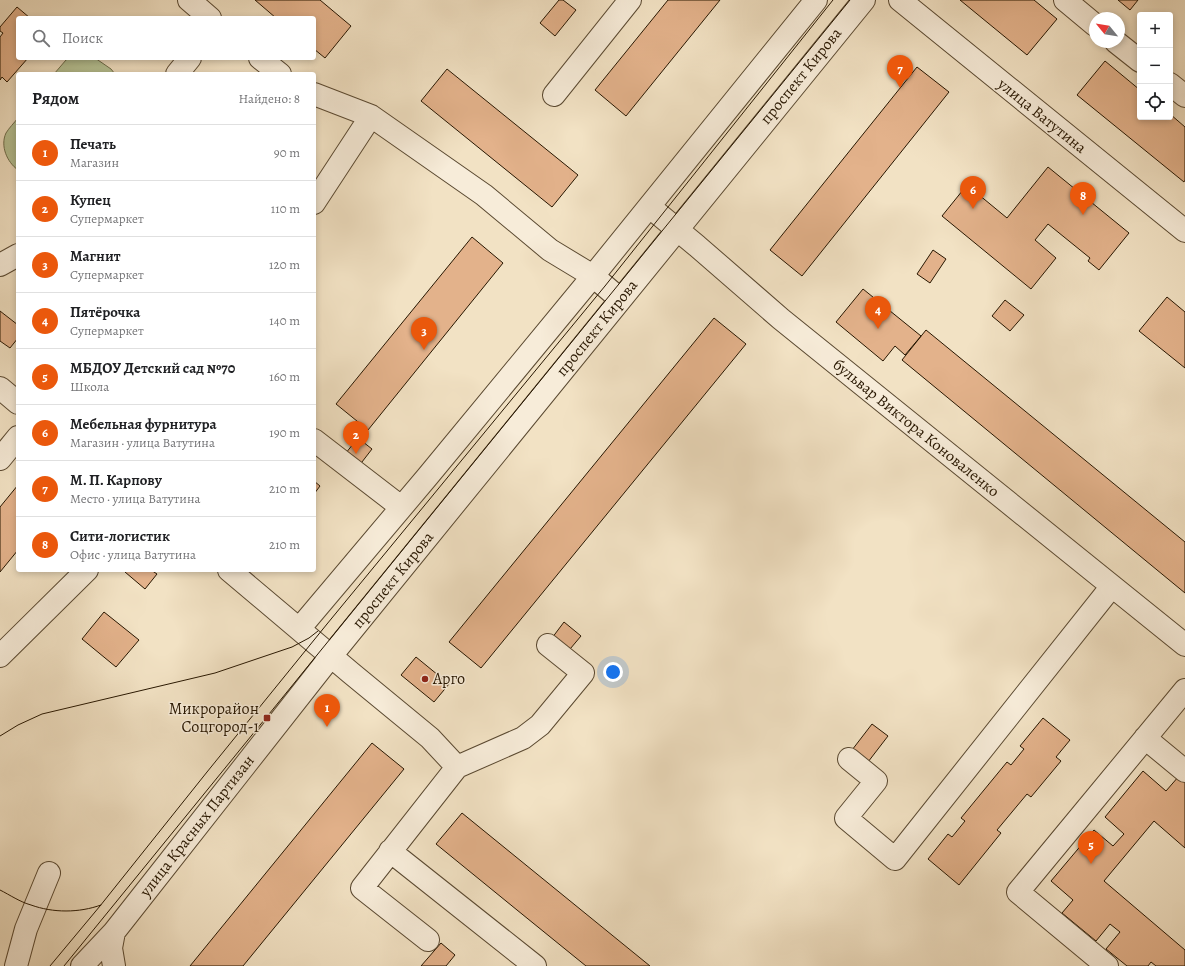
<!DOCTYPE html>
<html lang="ru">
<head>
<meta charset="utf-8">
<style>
	body { margin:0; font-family:Alegreya,serif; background:#f2f2f2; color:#202124 }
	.controls { position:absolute; right:12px; top:12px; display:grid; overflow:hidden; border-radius:4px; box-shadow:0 2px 6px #0003 }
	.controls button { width:36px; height:36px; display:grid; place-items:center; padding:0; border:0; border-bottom:1px solid #e0e0e0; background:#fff; color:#202124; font:20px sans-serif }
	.compass { position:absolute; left:1089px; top:12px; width:36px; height:36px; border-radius:50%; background:#fff; box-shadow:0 2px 6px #0003; rotate:300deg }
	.you { position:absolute; left:613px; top:672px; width:14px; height:14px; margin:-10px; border:3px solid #fff; border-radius:50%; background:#1a73e8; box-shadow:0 0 0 6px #1a73e833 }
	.badge { display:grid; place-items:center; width:26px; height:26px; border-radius:50%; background:#ea580c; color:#fff; font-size:13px; font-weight:700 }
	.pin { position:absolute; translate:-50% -33px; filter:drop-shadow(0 1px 2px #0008) }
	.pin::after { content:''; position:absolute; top:21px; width:14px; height:12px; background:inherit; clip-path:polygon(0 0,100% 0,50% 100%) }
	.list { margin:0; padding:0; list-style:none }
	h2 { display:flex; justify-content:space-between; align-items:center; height:52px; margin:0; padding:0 16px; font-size:17px }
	h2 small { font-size:13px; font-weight:400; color:#757577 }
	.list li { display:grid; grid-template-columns:26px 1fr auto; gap:12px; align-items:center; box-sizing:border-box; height:56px; padding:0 16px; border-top:1px solid #e0e0e0 }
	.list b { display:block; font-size:15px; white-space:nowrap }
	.list p { margin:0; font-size:13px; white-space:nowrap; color:#757577 }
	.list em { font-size:13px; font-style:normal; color:#757577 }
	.icon { flex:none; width:22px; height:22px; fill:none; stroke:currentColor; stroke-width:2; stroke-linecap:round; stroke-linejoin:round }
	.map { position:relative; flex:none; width:1185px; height:966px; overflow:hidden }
	.search { position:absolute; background:#fff; box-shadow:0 2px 6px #0003; left:16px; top:16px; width:300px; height:44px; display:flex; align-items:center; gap:10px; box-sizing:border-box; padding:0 14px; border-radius:4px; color:#757577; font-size:15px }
	.panel { position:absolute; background:#fff; box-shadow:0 2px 6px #0003; left:16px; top:72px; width:300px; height:500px; border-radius:4px }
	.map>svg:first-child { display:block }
	.green { fill:#b7c496; stroke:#6f6d4b }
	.building { fill:#e3b28b; stroke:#271600 }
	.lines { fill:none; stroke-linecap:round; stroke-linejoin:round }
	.minor-casing { stroke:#5a4931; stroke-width:24 }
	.minor { stroke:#f7ecd9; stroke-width:22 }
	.tram { stroke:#271600; stroke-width:1 }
	.poi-dot { fill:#8f2418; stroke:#f7ecd9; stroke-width:1.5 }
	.labels { text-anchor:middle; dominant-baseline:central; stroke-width:3; stroke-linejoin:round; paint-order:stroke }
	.street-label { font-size:16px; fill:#271600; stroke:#f7ecd9 }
	.poi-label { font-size:16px; fill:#271600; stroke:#f7ecd9; text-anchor:start }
</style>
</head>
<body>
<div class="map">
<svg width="1185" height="966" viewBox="0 0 1185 966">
	<rect width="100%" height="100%" fill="#f2e2c4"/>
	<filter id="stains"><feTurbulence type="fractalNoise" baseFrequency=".005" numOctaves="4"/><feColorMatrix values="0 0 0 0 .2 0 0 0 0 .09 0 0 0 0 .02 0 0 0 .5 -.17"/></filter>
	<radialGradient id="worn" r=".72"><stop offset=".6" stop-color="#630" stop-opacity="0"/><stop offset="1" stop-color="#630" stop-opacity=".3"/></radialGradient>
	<!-- green -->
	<path class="green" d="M69 58H95L111 69 115 74H54L66 60Z
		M18 118V170C7 162 0 146 6 133 9 128 14 123 18 118Z"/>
	<!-- building -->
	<path class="building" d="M255 0H320L351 26 325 58 314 49V18H276Z
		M559 0H563L576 10 555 36 540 23Z
		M668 0H720L626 116 595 90Z
		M960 0H1034L1057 19 1027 55Z
		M1118 0H1138L1130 10Z
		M17 7 30 18H18V58H28L7 82 2 77 0 80V37L3 33 0 31V27Z
		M1105 61 1140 90V117H1170V114L1185 127V180L1184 182 1077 95Z
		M917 67 949 92 802 276 770 250Z
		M447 69 578 175 552 207 421 101Z
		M1048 167 1129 233 1099 270 1088 261 1090 258 1048 224 1035 240 1056 258 1031 289 942 216 967 185 1007 218Z
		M472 237 503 263 368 430 336 404Z
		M933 250 946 259 930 283 917 274Z
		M863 289 921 336 905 355 895 346 883 361 836 322Z
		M1167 297 1185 312V368L1139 331Z
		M1005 300 1024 315 1010 331 992 316Z
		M0 311 18 325V338L10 348 0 341Z
		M714 318 746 344 481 668 449 642Z
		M926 330 1185 542V593L902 360Z
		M358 438 372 449 355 471 341 459Z
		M314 481 320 486 314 494Z
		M18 485V550L0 572V507Z
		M126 570H151L157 574 145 589 125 572Z
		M104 612 139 640 116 667 82 639Z
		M564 622 581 636 565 655 549 642Z
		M416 657 449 684 434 702 401 675Z
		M1043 718 1070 740 1056 757 1061 761 1031 797 1027 794 997 830 1001 833 959 885 928 859 948 834 952 837 965 821 961 818 1007 762 1011 765 1024 749 1020 746Z
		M872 724 888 736 868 762 852 750Z
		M372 743 404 769 243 966H190Z
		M1143 771 1166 791 1179 776 1185 781V848L1154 821 1104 881 1185 950V966H1156L1151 962 1148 966H1127L1106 949 1120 932 1110 924 1096 941 1062 913 1073 900 1051 881 1094 830 1113 846 1124 834 1105 817Z
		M462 813 650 966H586L517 910 436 844Z
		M441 943 455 955 446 966H421Z"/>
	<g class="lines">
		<!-- minor casing -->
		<g class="minor-casing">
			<path id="minor" d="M189 0 210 18
				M900 0 1185 231
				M1065 0 1095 25
				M1116 42 1140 61
				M260 58 280 74
				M177 74 190 58
				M1170 84 1185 96
				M314 94 371 116 484 195 550 250 593 276 620 299
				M554 95 630 0
				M314 203 371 116
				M650 207 697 246 781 319 1185 645
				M0 265 18 255
				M0 388 18 403
				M314 440 401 507
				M0 459 18 437
				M229 570 351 673 430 738 457 767 362 888 428 940
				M299 629 428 476 593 276 816 0
				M0 656 87 570
				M1145 738 1185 771
				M849 759 876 781 846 818 895 859 1112 586
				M457 767 523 738 540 725 583 673 548 645
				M390 851 535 966
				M16 966 26 929 49 873
				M82 966 114 932
				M114 966 111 948 114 932 331 656 864 0
				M1107 966 1018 892 1185 690"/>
		</g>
		<!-- minor -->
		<use href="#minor" class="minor"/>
		<!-- tram -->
		<path class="tram" d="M0 736 18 725 42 714 215 673 292 647 309 638 318 631
			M0 890C10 895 20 902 31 905 53 913 79 913 101 905
			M50 966 100 906 207 772 327 624 605 286 833 0
			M64 966 850 0"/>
	</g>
	<!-- markers -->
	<g class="poi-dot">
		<circle cx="425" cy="679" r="4"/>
		<rect x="263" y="714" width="8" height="8" rx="2"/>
	</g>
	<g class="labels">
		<!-- street labels -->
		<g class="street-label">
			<text transform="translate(801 76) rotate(-51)">проспект Кирова</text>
			<text transform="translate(1042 116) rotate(39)">улица Ватутина</text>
			<text transform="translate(597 328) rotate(-51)">проспект Кирова</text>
			<text transform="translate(916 428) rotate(39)">бульвар Виктора Коноваленко</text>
			<text transform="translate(393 580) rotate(-51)">проспект Кирова</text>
			<text transform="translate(197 826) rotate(-52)">улица Красных Партизан</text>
		</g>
		<!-- poi labels -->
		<g class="poi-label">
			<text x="433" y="679">Арго</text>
			<text x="259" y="709" text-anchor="end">Микрорайон<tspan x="259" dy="18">Соцгород-1</tspan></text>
		</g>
	</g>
	<rect width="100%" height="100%" filter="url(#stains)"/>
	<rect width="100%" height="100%" fill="url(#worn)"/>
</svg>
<div class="controls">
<button>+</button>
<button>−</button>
<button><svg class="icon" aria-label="locate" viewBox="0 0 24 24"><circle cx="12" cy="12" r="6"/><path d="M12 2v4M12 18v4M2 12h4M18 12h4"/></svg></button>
</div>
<svg class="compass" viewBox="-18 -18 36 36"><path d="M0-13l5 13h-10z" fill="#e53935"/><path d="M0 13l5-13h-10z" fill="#757577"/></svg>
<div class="you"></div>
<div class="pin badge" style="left:327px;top:727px">1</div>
<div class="pin badge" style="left:356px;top:454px">2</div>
<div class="pin badge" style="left:424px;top:350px">3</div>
<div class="pin badge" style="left:878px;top:329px">4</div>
<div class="pin badge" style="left:1091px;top:864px">5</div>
<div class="pin badge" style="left:973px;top:209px">6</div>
<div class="pin badge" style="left:900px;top:88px">7</div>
<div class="pin badge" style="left:1083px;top:215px">8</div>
<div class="search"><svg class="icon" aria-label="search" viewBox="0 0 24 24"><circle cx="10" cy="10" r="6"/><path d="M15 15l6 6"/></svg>Поиск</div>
<section class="panel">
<h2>Рядом<small>Найдено: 8</small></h2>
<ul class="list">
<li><span class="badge">1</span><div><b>Печать</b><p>Магазин</p></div><em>90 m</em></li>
<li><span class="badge">2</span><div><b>Купец</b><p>Супермаркет</p></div><em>110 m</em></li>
<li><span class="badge">3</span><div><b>Магнит</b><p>Супермаркет</p></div><em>120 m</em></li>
<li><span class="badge">4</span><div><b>Пятёрочка</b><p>Супермаркет</p></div><em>140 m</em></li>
<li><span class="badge">5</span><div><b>МБДОУ Детский сад №70</b><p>Школа</p></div><em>160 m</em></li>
<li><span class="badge">6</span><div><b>Мебельная фурнитура</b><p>Магазин · улица Ватутина</p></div><em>190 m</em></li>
<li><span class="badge">7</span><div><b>М. П. Карпову</b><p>Место · улица Ватутина</p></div><em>210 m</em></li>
<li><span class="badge">8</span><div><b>Сити-логистик</b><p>Офис · улица Ватутина</p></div><em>210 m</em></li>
</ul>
</section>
</div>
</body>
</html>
